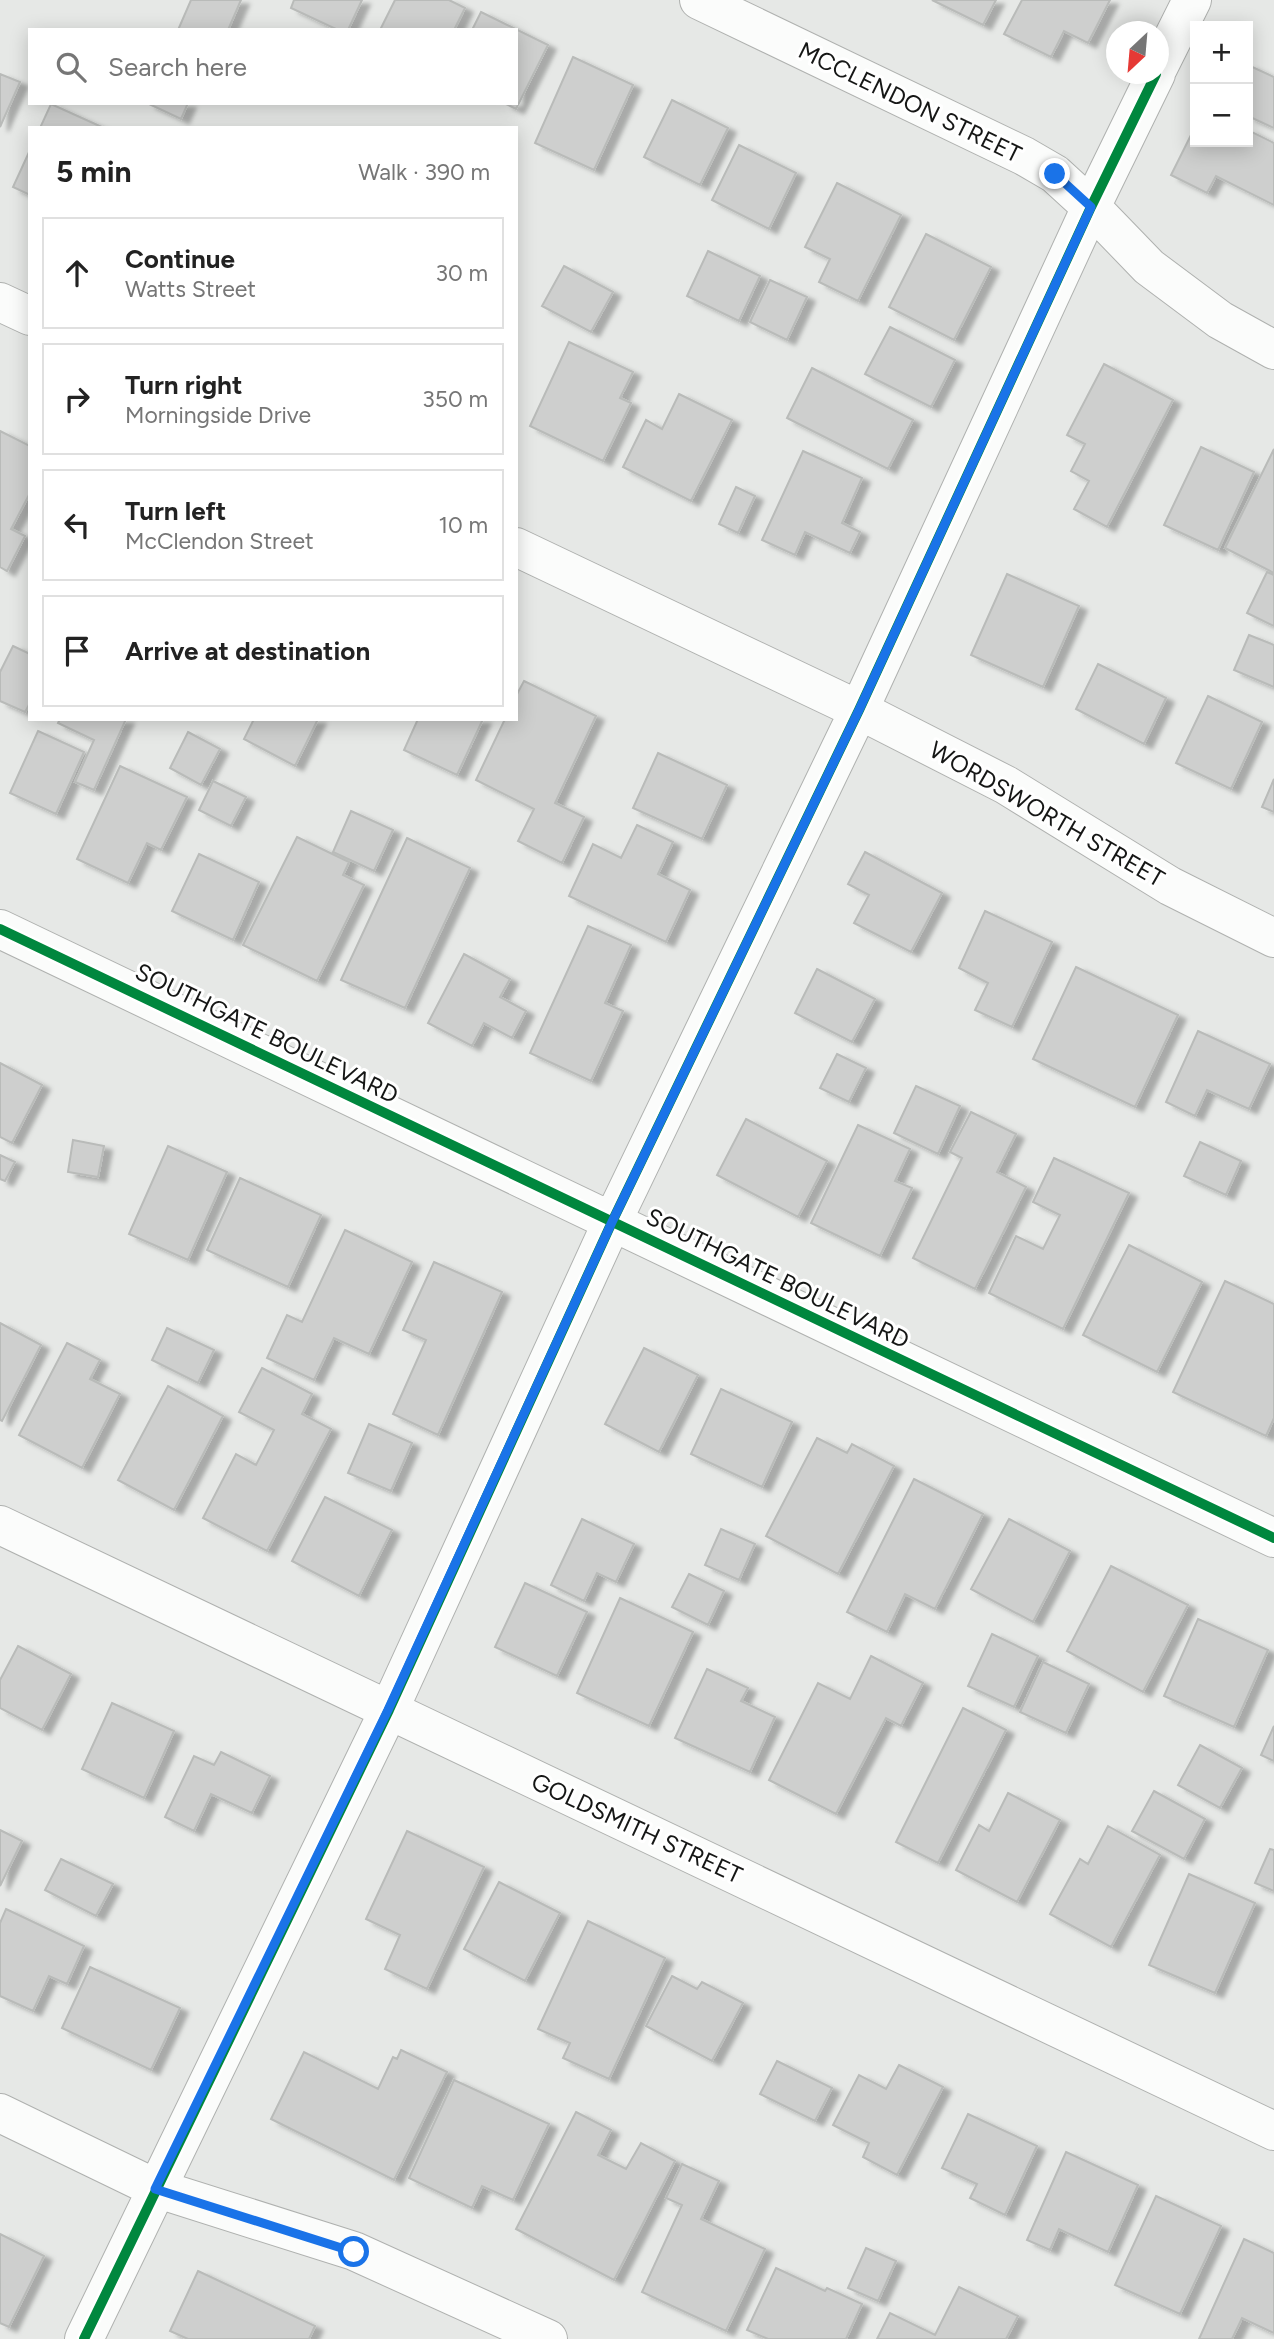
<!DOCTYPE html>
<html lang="en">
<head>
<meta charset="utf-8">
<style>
	body { margin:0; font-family:Figtree,sans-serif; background:#f6f6f6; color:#222 }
	.controls { position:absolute; right:21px; top:21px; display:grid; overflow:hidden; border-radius:0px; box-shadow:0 4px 18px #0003 }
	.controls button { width:63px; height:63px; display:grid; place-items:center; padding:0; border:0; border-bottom:2px solid #e0e0e0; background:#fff; color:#222; font:35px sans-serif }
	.compass { position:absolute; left:1106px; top:21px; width:63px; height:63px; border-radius:50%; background:#fff; box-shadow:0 4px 18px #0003; rotate:206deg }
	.stop { position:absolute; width:21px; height:21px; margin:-16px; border:5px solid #1a73e8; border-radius:50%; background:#fff }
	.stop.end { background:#1a73e8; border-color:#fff; box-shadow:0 2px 7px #0008 }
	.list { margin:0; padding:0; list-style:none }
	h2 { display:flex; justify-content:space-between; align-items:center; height:91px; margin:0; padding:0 28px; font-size:30px }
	h2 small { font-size:23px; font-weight:400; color:#767676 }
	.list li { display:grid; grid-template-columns:46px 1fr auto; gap:21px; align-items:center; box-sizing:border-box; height:112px; margin:0 14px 14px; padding:0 14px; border:2px solid #e0e0e0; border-radius:0px }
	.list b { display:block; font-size:26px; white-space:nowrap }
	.list p { margin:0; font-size:23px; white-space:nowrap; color:#767676 }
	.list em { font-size:23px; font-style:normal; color:#767676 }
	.icon { flex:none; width:38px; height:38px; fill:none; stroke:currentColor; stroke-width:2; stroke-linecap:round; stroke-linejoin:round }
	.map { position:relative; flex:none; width:1274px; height:2339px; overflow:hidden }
	.search { position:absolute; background:#fff; box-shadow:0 4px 18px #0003; left:28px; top:28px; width:490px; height:77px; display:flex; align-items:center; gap:18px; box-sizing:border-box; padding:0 24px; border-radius:0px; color:#767676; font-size:26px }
	.panel { position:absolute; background:#fff; box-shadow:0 4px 18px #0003; left:28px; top:126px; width:490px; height:595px; border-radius:0px }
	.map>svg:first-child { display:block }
	.building { fill:#cecfce; stroke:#b9bbb9; stroke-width:2; filter:url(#shadow) }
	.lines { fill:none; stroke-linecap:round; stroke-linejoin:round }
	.street-casing { stroke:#afb1af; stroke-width:40 }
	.street { stroke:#fbfcfb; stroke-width:38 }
	.cycleway-casing { stroke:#fff; stroke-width:15 }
	.cycleway { stroke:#00873e; stroke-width:10 }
	.route { stroke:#1a73e8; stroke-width:9 }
	.labels { text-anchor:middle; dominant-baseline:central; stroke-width:6; stroke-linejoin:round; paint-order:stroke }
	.street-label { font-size:24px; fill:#151615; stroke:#fff }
</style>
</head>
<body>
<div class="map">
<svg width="1274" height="2339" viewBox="0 0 1274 2339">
	<defs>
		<filter id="shadow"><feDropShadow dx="8" dy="4.5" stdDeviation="2" flood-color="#0004"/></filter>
	</defs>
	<rect width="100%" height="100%" fill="#e6e8e6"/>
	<!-- building -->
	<path class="building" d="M191 0H241L228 30H178Z
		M294 0H362L348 30H338L291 8Z
		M395 0H449L465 8 454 30H380Z
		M932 0H996L983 25Z
		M1022 0H1110L1088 43 1064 31 1051 57 1004 34Z
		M481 12 548 45 516 109 504 103H516V30H472Z
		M573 57 633 85 594 170 535 143Z
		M1248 65 1274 77V128L1248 116Z
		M0 74 20 82 0 127Z
		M672 100 728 128 700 185 644 157Z
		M147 103H188L181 119Z
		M51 104 104 128H40Z
		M1195 127V142H1248V130L1274 143V205L1216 176 1207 193 1171 175Z
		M739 145 796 173 769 229 712 200Z
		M30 150V195L13 187Z
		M837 183 901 215 858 301 819 282 830 259 805 247Z
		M926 234 991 267 954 340 889 307Z
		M708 251 760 276 739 321 687 296Z
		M564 266 613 292 591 332 542 306Z
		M770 280 807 297 787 340 750 322Z
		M890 327 955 360 931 407 865 374Z
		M569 342 633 372 620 398 631 403 603 461 530 426Z
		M1104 364 1173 400 1107 527 1074 509 1089 481 1071 471 1085 444 1067 435Z
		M812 368 913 420 888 469 787 418Z
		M679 394 732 420 691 501 623 467 646 420 662 429Z
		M0 431 30 446V493L11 529 25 536 7 571 0 567Z
		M1201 447 1254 472 1218 550 1164 525Z
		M1274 449V573L1225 548Z
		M803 451 862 478 842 523 860 532 850 553 805 532 795 555 762 540Z
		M736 487 755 496 738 533 719 524Z
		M1267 572 1274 575V626L1247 613Z
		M1007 574 1079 606 1043 687 971 655Z
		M1249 635 1274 645V687L1234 670Z
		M13 646 30 654V703L25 712 0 701V672Z
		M1098 664 1166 698 1144 744 1076 709Z
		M524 681 596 716 555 803 584 817 562 863 518 841 534 809 476 780 505 719H516V696Z
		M1208 696 1262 722 1231 789 1176 763Z
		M60 719H126L94 790 75 782 94 740 58 723Z
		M254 719H318L295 766 244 739Z
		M418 719H483L457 775 404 750Z
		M38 731 84 752 56 814 10 793Z
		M188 732 220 749 201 785 170 768Z
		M658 753 727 785 702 839 633 808Z
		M120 766 187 797 161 850 147 843 128 883 77 859Z
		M1274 779V812L1262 807Z
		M213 781 246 797 231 826 199 810Z
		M351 811 393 830 374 871 333 852Z
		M637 825 673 842 658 874 690 890 666 942 569 896 593 844 621 858Z
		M297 837 349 862 343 875 364 885 317 981 243 945Z
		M407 838 470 868 405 1008 341 980Z
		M865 852 942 893 911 952 854 923 869 895 848 884Z
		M199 854 259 882 233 940 172 911Z
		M985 911 1052 942 1012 1027 975 1010 988 983 959 968Z
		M588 926 631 945 605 1003 623 1011 591 1081 530 1053Z
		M464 954 510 979 500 997 526 1011 512 1038 484 1023 472 1046 428 1023Z
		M1076 967 1178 1015 1135 1107 1033 1059Z
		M817 969 875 999 852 1042 795 1013Z
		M1198 1031 1270 1064 1249 1109 1207 1090 1195 1116 1166 1102Z
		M837 1054 866 1068 849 1102 820 1088Z
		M0 1063 42 1085 12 1143 0 1137Z
		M916 1086 960 1106 938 1154 894 1133Z
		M971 1112 1016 1134 997 1172 1026 1187 975 1289 913 1258 962 1158 950 1152Z
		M746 1119 827 1161 798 1217 717 1175Z
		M858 1125 910 1149 895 1181 912 1188 880 1256 811 1223Z
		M73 1140 104 1146 98 1177 68 1172Z
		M1200 1142 1241 1161 1226 1195 1184 1176Z
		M168 1146 227 1172 188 1260 129 1234Z
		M0 1155 15 1162 5 1181 0 1179Z
		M1054 1158 1129 1193 1063 1329 989 1293 1016 1236 1043 1249 1060 1215 1033 1202Z
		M240 1178 321 1215 288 1287 207 1250Z
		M345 1230 412 1262 369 1354 334 1338 314 1380 267 1358 287 1315 302 1322Z
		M1129 1245 1202 1282 1157 1372 1083 1335Z
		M434 1262 502 1292 438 1435 393 1414 426 1340 403 1330Z
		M1225 1281 1274 1304V1418L1266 1436 1173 1392Z
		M0 1323 41 1345 2 1421 0 1420Z
		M167 1328 214 1350 198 1383 152 1360Z
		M67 1343 100 1360 90 1379 120 1394 82 1468 19 1435Z
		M644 1348 698 1375 659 1452 605 1424Z
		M262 1368 312 1394 302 1414 331 1429 267 1551 203 1518 236 1454 256 1465 274 1430 239 1412Z
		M168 1386 223 1416 174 1510 118 1480Z
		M721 1389 792 1422 762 1487 691 1454Z
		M369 1424 412 1443 391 1491 348 1473Z
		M817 1438 847 1453 852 1444 894 1466 838 1574 766 1536Z
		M914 1479 983 1514 935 1609 905 1594 887 1632 847 1612Z
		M325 1497 392 1530 359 1596 292 1561Z
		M582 1519 634 1544 616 1582 597 1573 584 1601 551 1585Z
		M1009 1519 1070 1551 1033 1622 971 1589Z
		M721 1529 755 1544 739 1580 705 1565Z
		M1111 1566 1188 1605 1143 1692 1067 1651Z
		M689 1574 724 1591 708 1625 672 1607Z
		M525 1583 587 1612 557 1676 495 1647Z
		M620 1598 693 1632 649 1726 577 1693Z
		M1198 1619 1268 1650 1234 1727 1164 1696Z
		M992 1634 1038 1656 1014 1707 968 1686Z
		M18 1646 71 1674 42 1730 0 1708V1680Z
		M871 1656 923 1683 901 1726 886 1718 836 1814 769 1780 818 1683 850 1699Z
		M1043 1662 1089 1684 1066 1733 1020 1712Z
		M707 1669 748 1688 741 1701 775 1717 750 1772 675 1738Z
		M112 1703 174 1731 144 1798 82 1769Z
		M963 1708 1006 1730 938 1863 896 1842Z
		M1274 1726V1761L1261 1755Z
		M1200 1745 1242 1768 1220 1808 1178 1785Z
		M221 1752 270 1776 252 1813 211 1794 194 1831 165 1817 194 1756 214 1765Z
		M1154 1791 1205 1819 1184 1859 1132 1831Z
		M1008 1793 1060 1820 1017 1902 956 1870 979 1825 989 1831Z
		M1108 1826 1160 1855 1111 1947 1050 1914 1080 1859 1088 1864Z
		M0 1830 22 1841 0 1886Z
		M407 1831 484 1867 427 1989 385 1969 400 1935 366 1919Z
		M1270 1849 1274 1850V1891L1255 1883Z
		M61 1859 113 1884 96 1916 45 1890Z
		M1189 1874 1255 1903 1215 1993 1149 1965Z
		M499 1882 560 1913 525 1981 464 1949Z
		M6 1909 84 1946 67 1984 49 1976 33 2011 0 1996V1923Z
		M588 1921 665 1958 609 2079 563 2058 570 2043 538 2029Z
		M90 1967 180 2008 151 2070 62 2028Z
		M672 1976 697 1989 702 1982 743 2003 712 2061 646 2026Z
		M401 2050 447 2072 394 2180 271 2119 304 2052 378 2089 393 2057 397 2059Z
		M777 2061 832 2088 815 2121 760 2094Z
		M899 2065 943 2087 897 2175 863 2157 869 2143 833 2125 859 2075 886 2089Z
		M454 2080 549 2124 513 2200 482 2186 472 2208 409 2178Z
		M576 2112 611 2130 598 2155 626 2169 641 2143 675 2161 614 2280 516 2229Z
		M968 2114 1037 2146 1005 2215 970 2198 977 2184 942 2168Z
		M1066 2152 1138 2185 1108 2252 1059 2229 1050 2250 1027 2240Z
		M682 2164 719 2181 701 2219 765 2249 726 2331 642 2292 682 2205 666 2198Z
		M1156 2196 1221 2226 1180 2314 1115 2285Z
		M0 2234 44 2256 9 2327 0 2323Z
		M1244 2239 1274 2253V2333L1242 2318 1232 2339H1199Z
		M866 2248 896 2261 878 2301 848 2288Z
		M776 2268 825 2291 827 2288 862 2304 846 2339H768L747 2330Z
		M198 2271 315 2326 309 2339H188L170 2331Z
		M959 2287 1018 2316 1006 2339H877L890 2313 935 2335Z"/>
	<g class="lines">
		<!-- street casing -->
		<g class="street-casing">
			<path id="street" d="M699 0 1024 156 1055 174 1091 207 1149 267 1220 320 1274 350
				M1158 68 1192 0
				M0 302 30 316
				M516 547 859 710 1006 785 1170 886 1274 938
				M0 929 1274 1538
				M0 1525 1274 2131
				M0 2113 155 2188 354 2251 548 2339
				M84 2339 389 1710 612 1222 859 710 1091 207 1156 74"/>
		</g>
		<!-- street -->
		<use href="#street" class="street"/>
		<!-- cycleway casing -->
		<g class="cycleway-casing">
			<path id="cycleway" d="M0 929 1274 1538
				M84 2339 389 1710 612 1222 859 710 1091 207 1156 74"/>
		</g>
		<!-- cycleway -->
		<use href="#cycleway" class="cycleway"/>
	</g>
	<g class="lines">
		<!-- route -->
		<path class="route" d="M354 2252 155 2189 388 1710 612 1222 859 710 1091 207 1055 174"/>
	</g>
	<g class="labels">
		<!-- street labels -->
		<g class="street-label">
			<text transform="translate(910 102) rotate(26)">MCCLENDON STREET</text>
			<text transform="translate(1047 814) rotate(30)">WORDSWORTH STREET</text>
			<text transform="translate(267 1033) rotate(26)">SOUTHGATE BOULEVARD</text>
			<text transform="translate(778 1278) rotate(26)">SOUTHGATE BOULEVARD</text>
			<text transform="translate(637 1828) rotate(25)">GOLDSMITH STREET</text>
		</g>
	</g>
</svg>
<div class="controls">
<button>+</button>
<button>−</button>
</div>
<svg class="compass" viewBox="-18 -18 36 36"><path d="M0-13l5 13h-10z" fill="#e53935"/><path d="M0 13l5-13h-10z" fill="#767676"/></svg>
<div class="stop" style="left:354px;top:2252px"></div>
<div class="stop end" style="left:1055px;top:174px"></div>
<div class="search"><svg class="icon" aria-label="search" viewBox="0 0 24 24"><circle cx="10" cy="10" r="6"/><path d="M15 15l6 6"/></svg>Search here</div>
<section class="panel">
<h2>5 min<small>Walk · 390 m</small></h2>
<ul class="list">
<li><svg class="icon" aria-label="ahead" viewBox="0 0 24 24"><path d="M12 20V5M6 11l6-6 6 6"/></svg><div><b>Continue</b><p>Watts Street</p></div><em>30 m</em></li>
<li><svg class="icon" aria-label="right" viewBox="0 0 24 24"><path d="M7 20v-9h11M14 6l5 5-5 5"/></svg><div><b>Turn right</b><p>Morningside Drive</p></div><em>350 m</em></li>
<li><svg class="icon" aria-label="left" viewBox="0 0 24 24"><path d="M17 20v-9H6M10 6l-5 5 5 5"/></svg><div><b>Turn left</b><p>McClendon Street</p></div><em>10 m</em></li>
<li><svg class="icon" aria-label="arrive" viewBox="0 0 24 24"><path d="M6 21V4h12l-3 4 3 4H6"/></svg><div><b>Arrive at destination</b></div></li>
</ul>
</section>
</div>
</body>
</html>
